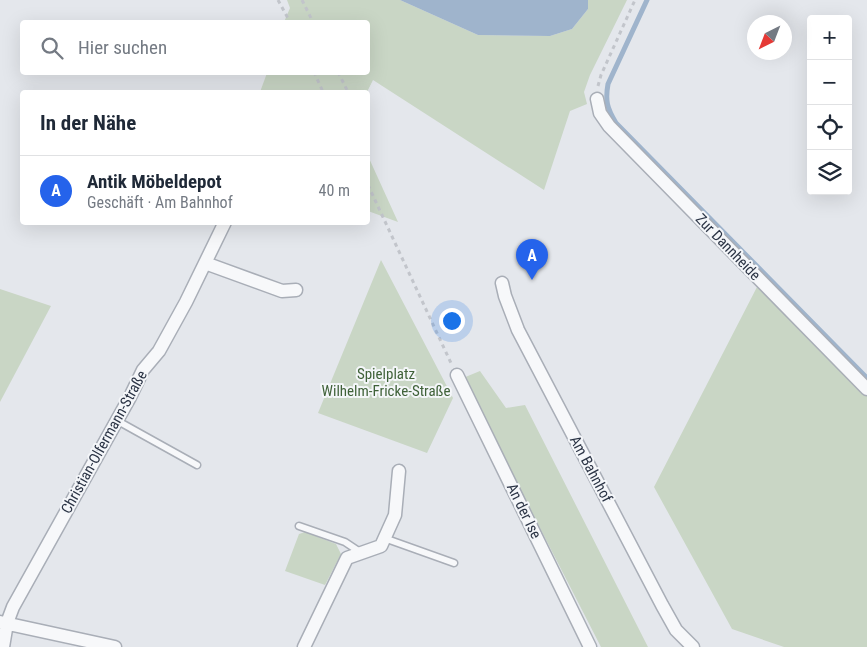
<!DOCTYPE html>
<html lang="de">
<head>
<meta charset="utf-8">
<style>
	body { margin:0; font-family:"Roboto Condensed",sans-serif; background:#f6f6f7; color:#1f2937 }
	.controls { position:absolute; right:15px; top:15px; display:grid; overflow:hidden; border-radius:5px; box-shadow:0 5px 20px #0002 }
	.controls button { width:45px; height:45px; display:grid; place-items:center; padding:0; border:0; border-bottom:1px solid #e0e1e3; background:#fff; color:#1f2937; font:25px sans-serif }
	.compass { position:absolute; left:747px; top:15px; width:45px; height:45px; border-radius:50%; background:#fff; box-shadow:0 5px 20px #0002; rotate:222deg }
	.you { position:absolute; left:451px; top:320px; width:18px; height:18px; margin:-12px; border:4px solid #fff; border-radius:50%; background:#1a73e8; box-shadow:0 0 0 8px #1a73e833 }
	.badge { display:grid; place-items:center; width:32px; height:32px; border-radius:50%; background:#2563eb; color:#fff; font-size:16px; font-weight:700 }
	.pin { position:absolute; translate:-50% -41px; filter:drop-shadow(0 1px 2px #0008) }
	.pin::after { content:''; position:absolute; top:26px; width:18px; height:15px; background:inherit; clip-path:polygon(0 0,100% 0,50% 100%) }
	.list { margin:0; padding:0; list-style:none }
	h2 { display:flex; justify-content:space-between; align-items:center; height:65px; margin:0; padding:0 20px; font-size:21px }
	h2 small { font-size:16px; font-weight:400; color:#747a83 }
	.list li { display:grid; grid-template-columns:32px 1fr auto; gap:15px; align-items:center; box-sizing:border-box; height:70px; padding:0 20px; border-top:1px solid #e0e1e3 }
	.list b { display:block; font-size:19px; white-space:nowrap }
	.list p { margin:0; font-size:16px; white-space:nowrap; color:#747a83 }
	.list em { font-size:16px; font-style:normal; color:#747a83 }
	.icon { flex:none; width:28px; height:28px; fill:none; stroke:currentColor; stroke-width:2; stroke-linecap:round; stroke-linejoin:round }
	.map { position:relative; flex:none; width:867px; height:647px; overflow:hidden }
	.search { position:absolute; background:#fff; box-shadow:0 5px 20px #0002; left:20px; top:20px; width:350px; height:55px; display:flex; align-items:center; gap:12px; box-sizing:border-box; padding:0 18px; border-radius:5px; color:#747a83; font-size:19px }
	.panel { position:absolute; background:#fff; box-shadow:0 5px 20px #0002; left:20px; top:90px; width:350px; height:135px; border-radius:5px }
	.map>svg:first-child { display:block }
	.green { fill:#c9d6c5 }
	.water { fill:#9fb4cc }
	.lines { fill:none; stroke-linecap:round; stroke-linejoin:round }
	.stream { stroke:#9fb4cc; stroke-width:5 }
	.service-casing { stroke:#a9aeb7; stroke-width:9 }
	.minor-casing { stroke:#a9aeb7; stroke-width:15 }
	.path { stroke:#c2c5cb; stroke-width:3; stroke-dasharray:4 4; stroke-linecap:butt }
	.service { stroke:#f7f8fa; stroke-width:6 }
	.minor { stroke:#f7f8fa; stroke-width:12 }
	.labels { text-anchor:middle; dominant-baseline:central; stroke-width:4; stroke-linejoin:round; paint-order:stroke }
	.street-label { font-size:15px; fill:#2b3445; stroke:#f4f6f9 }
	.park-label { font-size:15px; fill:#3f6138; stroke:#f4f6f9 }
</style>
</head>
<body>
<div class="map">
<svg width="867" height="647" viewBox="0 0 867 647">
	<rect width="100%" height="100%" fill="#e4e7ec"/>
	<!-- green -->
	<path class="green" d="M287 0H400L478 35 550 36 572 29 588 9V0H627L590 75 584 92 587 104 570 111 544 190 373 80 367 92H260L267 73 368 72V22H284L290 8Z
		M368 156 398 222 368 211Z
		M381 260 453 398 427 453 318 413Z
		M757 287 867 395V647H784L732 629 654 487Z
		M0 289 51 306 0 402Z
		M480 371 506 408 525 405 648 647H601L463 378Z
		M305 532 336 544 341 554 325 585 285 571 299 534Z"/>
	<!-- water -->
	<path class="water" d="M400 0H588V9L572 29 550 36 478 35Z"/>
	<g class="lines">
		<!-- stream -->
		<path class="stream" d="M647 0 608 84C605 101 607 108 616 123L867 378"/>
		<!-- service casing -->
		<g class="service-casing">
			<path id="service" d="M116 420 197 465
				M299 526 345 542 360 552
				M384 538 454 563"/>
		</g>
		<!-- minor casing -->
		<g class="minor-casing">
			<path id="minor" d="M597 99 600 113 609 126 867 389
				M205 263 282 291 296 290
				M502 283 505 296 518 330 662 605 676 630 693 647
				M457 375 590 647
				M0 622 115 647
				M3 647 7 623 13 607 130 397 143 370 159 351 186 302 225 222
				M304 647 347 558 381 546 395 515 399 471"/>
		</g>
		<!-- path -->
		<path class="path" d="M278 0 290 22
			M302 0 313 22
			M314 72 323 92
			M338 72 348 92
			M598 86 601 75 635 0
			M368 185 451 363"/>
		<!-- service -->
		<use href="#service" class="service"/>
		<!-- minor -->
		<use href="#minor" class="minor"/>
	</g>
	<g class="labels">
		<!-- street labels -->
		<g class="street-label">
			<text transform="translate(728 247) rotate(46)">Zur Dannheide</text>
			<text transform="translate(104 442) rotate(-61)">Christian-Olfermann-Straße</text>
			<text transform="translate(591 469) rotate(62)">Am Bahnhof</text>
			<text transform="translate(524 511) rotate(64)">An der Ise</text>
		</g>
		<!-- park labels -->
		<g class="park-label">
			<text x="386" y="374">Spielplatz<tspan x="386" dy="17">Wilhelm-Fricke-Straße</tspan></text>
		</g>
	</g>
</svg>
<div class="controls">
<button>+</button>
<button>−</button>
<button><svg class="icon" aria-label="locate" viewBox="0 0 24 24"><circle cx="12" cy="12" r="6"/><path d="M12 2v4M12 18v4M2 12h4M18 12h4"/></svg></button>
<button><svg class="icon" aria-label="layers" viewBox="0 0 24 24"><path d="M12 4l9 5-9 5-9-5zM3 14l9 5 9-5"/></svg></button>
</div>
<svg class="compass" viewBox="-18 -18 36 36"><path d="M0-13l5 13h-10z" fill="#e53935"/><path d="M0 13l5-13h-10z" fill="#747a83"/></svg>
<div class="you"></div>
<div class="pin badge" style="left:532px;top:280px">A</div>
<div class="search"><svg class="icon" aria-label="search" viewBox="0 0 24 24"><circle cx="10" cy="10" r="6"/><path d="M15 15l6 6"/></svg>Hier suchen</div>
<section class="panel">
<h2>In der Nähe<small></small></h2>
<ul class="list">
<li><span class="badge">A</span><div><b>Antik Möbeldepot</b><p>Geschäft · Am Bahnhof</p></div><em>40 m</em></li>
</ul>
</section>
</div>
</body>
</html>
